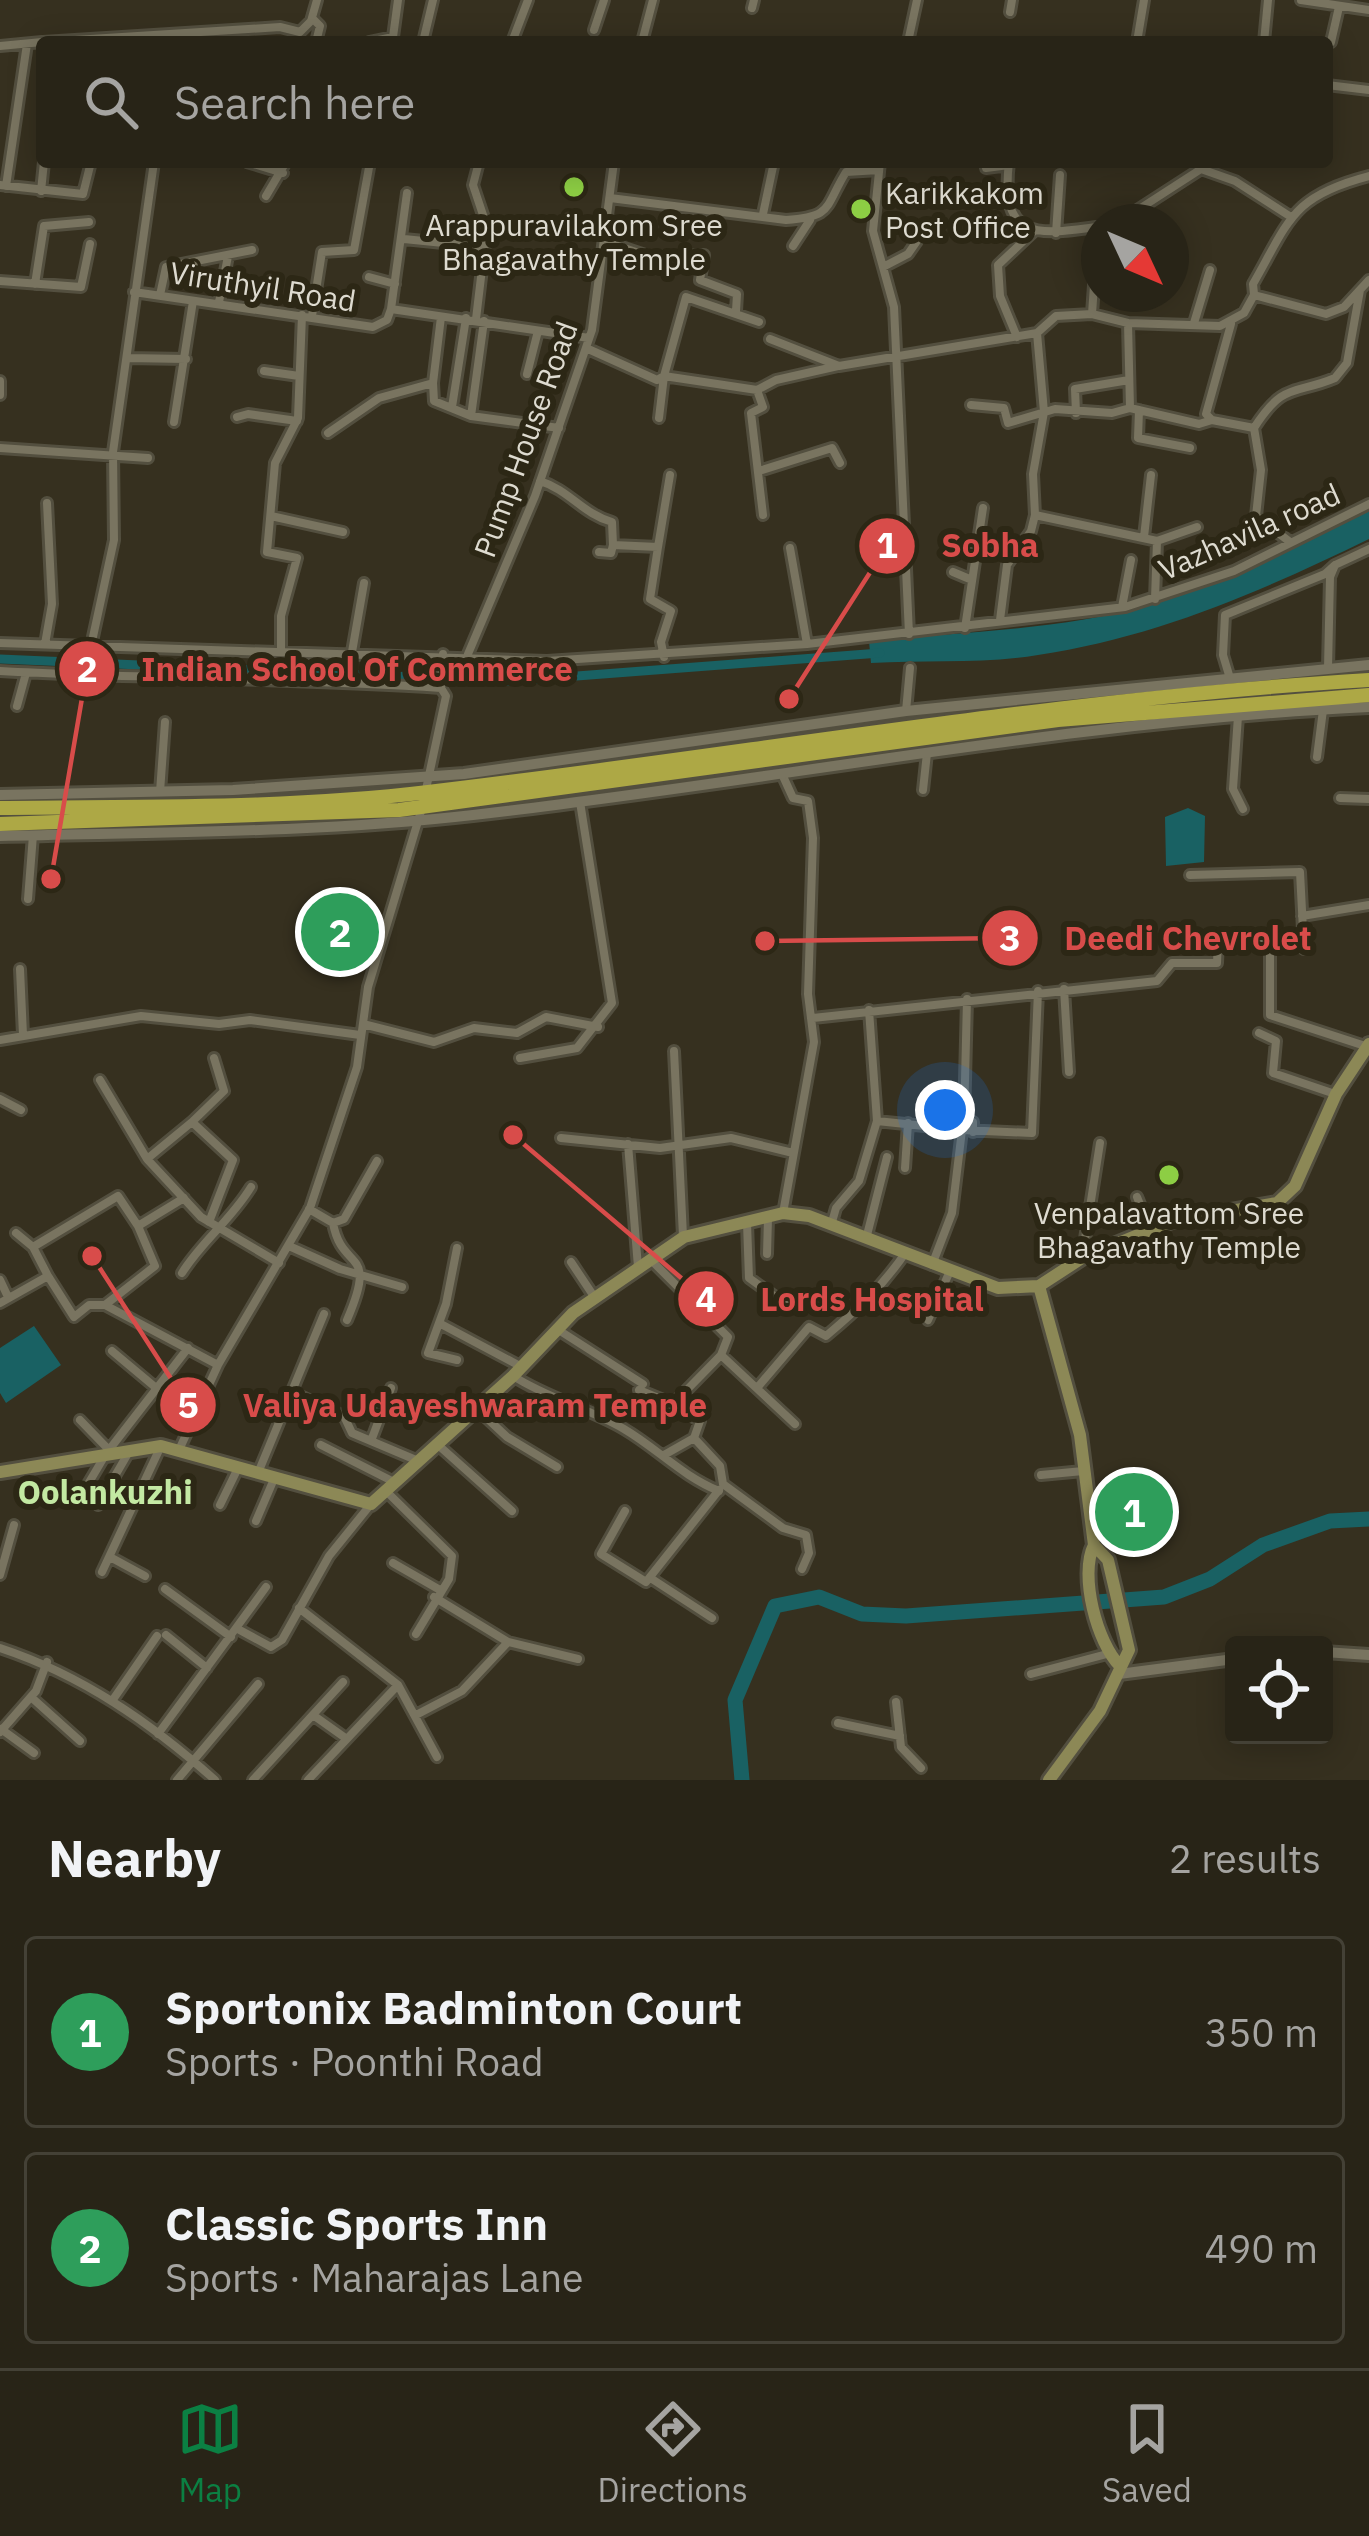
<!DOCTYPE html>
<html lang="en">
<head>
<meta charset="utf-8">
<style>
	body { margin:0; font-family:"IBM Plex Sans",sans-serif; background:#302c20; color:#f1f3f6 }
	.controls { position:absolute; right:36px; bottom:36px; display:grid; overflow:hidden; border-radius:12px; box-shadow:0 6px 30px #0003 }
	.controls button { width:108px; height:108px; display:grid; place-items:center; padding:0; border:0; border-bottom:3px solid #444136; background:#282417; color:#f1f3f6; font:60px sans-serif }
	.compass { position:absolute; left:1081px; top:204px; width:108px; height:108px; border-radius:50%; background:#282417; box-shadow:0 6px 30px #0003; rotate:134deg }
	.you { position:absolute; left:945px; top:1110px; width:42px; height:42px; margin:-30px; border:9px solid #fff; border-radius:50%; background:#1a73e8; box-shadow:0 0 0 18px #1a73e833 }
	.badge { display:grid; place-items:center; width:78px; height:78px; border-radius:50%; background:#0b8043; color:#fff; font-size:39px; font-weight:700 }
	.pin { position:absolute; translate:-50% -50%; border:6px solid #fff; box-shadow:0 3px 12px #0006 }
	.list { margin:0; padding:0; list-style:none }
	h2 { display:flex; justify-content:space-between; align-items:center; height:156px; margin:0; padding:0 48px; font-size:51px }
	h2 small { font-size:39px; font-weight:400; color:#a5a4a1 }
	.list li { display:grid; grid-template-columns:78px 1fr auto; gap:36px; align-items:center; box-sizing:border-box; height:192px; margin:0 24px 24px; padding:0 24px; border:3px solid #444136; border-radius:12px }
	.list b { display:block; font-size:45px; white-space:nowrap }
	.list p { margin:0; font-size:39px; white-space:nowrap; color:#a5a4a1 }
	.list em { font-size:39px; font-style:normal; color:#a5a4a1 }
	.icon { flex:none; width:66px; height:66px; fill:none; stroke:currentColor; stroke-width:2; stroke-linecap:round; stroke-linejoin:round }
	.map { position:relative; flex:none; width:1369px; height:1780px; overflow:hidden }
	.search { position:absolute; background:#282417; box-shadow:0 6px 30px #0003; left:36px; right:36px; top:36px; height:132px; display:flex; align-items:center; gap:30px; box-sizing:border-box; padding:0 42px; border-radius:12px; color:#a5a4a1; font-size:45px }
	.sheet { height:588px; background:#282417 }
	nav { display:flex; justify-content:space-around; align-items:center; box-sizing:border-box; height:168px; border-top:3px solid #444136; background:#282417; font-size:33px; color:#a5a4a1 }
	nav a { display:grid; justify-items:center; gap:6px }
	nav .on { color:#0b8043 }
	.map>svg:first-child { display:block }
	.green { fill:#27593e }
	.water { fill:#196163 }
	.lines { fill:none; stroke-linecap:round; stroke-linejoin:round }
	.canal { stroke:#196163; stroke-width:9 }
	.river { stroke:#196163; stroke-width:15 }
	.minor-casing { stroke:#534f3f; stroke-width:14 }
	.tertiary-casing { stroke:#534f3f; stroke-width:16 }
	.secondary-casing { stroke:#534f3f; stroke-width:18 }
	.trunk-casing { stroke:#534f3f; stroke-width:20 }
	.minor { stroke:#797460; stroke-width:8 }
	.tertiary { stroke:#797460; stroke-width:10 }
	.secondary { stroke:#8c8856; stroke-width:12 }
	.trunk { stroke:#ada845; stroke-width:14 }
	.poi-dot { fill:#8dce44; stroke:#2c2715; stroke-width:4.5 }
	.labels { text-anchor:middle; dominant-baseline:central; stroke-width:12; stroke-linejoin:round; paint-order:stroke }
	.poi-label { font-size:30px; fill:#dedbd0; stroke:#2c2715 }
	.street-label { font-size:30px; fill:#dedbd0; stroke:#2c2715 }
	.neighbourhood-label { font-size:33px; font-weight:bold; fill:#c3e9a3; stroke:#2c2715 }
	.leader { fill:none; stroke:#d84c4a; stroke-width:4.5 }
	.callout-dot { fill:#d84c4a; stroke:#2c2715; stroke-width:4.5 }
	.mark-label { font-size:36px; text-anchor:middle; font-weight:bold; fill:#fff }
	.callout-label { font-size:33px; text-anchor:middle; font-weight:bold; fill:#d84c4a; stroke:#2c2715; stroke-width:12; stroke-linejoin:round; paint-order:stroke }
</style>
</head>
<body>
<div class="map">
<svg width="1369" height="1780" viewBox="0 0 1369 1780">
	<rect width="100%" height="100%" fill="#36301f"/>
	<!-- green -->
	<path class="green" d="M313 909 370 916 366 953 310 947Z"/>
	<!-- water -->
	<path class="water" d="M1369 511V539C1262 591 1157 637 1038 655 985 664 926 660 871 663L869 641C962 632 1060 630 1150 605 1227 584 1298 545 1369 511Z
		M1188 808 1205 816 1204 862 1166 866 1165 817Z
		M34 1326 61 1365 6 1403 0 1393V1348Z"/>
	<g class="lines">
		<!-- canal -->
		<path class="canal" d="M0 659 511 681 880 653"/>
		<!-- river -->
		<path class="river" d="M742 1780 735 1700 775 1606 819 1597 862 1614 906 1616 1164 1597 1210 1579 1263 1545 1330 1521 1369 1519"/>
		<!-- minor casing -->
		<g class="minor-casing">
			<path id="minor" d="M1301 0 1369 10
				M752 8 754 0
				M1010 12 1012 0
				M312 18 320 26 316 42
				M594 30 604 0
				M43 42 280 27 300 32 311 21 317 0
				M369 42 393 37 398 0
				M423 42 433 0
				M512 42 528 0
				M642 42 653 0
				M908 42 917 0
				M1137 42 1144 0
				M1264 42 1268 0
				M1331 42 1339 7
				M0 46 42 42
				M1327 85 1369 90
				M247 162 283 173
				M880 162 873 231 894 307 909 634
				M1009 162C1000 238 1034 236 1096 227
				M1202 162 1201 169 1235 181 1291 217
				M986 168 1009 165
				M0 185 83 194 91 162
				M6 186 27 44
				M41 191 44 162
				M266 196 286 162
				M610 198 786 220C833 217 824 208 846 172L879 170
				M763 214 774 162
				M1119 222 1201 169
				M1056 233 1060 175
				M404 239 483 247
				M606 242 651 257 704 255 700 280 737 294 736 311
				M793 246 810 220
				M883 267 908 254 917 241
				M369 277 395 284
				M0 281 81 287 90 244
				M35 284 44 226 89 222
				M134 292 373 327 387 320 391 309 589 338
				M1254 294 1253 284C1290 219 1292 196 1369 176
				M160 295 166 267 252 250
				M219 302 228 256
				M391 309 407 193
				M1092 314 1098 227
				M312 316 322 252 354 250 370 162
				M476 319 487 227 473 185 479 162
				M1128 323 1130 408
				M1194 323 1210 270
				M1231 324 1206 414 1212 420 1254 428 1261 470 1256 516 1290 542
				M1017 337 1000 296 998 265 1033 232
				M770 339 839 366 1037 333 1056 316 1092 314 1128 323 1220 326 1244 313 1254 295 1326 314 1344 307 1369 280
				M586 348 657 380 664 376 686 297 759 322
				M127 358 186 359
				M264 371 299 376
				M527 374 538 331
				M0 381V395
				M433 383 434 401 471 416 559 428
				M757 390 776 380 838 366
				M971 405 1004 408 1008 423 1055 409 1112 413 1130 408 1199 424 1212 420
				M452 407 466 318
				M1139 410 1138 438 1190 448
				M1076 413 1075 389 1129 380
				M471 416 484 321
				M237 417 248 414 297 421
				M659 418 664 376 757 390 763 407 751 413 763 515
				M174 422 193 301
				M1254 428C1284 381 1295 395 1335 378L1347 363 1360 290
				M328 433 379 398 433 383 441 317
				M0 448 148 458
				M759 471 832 448 840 463
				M540 481C569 490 583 514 612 522L613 545
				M1035 515 1157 541 1155 599
				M271 516 343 532
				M1144 537 1151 475
				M1157 541 1197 527
				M658 547 670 475
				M790 548 807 644
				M599 552 611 553 613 545 658 547 650 599 671 611 661 642 664 657
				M953 572 972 580
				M1122 607 1131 560
				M1000 620 1007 565 1031 531 1035 515 1033 474 1044 412 1037 333
				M965 628 983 508
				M0 643 547 661 807 644 1125 607 1234 571 1369 504
				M45 644 52 604 47 503
				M91 646 114 540 113 452 154 162
				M281 650V616L297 558 267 552 275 463 298 418 302 315
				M352 652 364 583
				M468 654 535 496 592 330 614 162
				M1328 668 1330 577 1335 565 1369 549
				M0 671C147 679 294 678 441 688L446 696 422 808 368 987 357 1067 310 1208 218 1365 179 1450
				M1229 675 1223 655 1225 615 1325 574 1335 565
				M441 688 443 654
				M17 706 26 673
				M906 711 910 668
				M1238 716 1233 789 1243 809
				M1317 757 1323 710
				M782 774 793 798 808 801 813 838 808 994 814 1042 783 1213
				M923 790 927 753
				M160 792 165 722
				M1340 798 1369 799
				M1190 875 1300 872 1304 949
				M28 899 33 835
				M1302 916 1369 905
				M20 969 23 1035
				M1064 989 1069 1072
				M967 999 964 1121 973 1122V1132
				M869 1010 877 1121
				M813 1018 1157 981 1172 963H1217L1218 940 1270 942V1015L1368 1047
				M363 1024 434 1042 474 1028 517 1033 546 1017 598 1027
				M1259 1033 1276 1041 1273 1073 1335 1094
				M0 1040 141 1016 219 1024 250 1020 360 1035
				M674 1051 683 1236
				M520 1058 577 1048 612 1003 580 802
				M100 1080 147 1159 201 1217 279 1263
				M0 1099 21 1110
				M192 1122 224 1091 214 1058
				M561 1138 660 1148 731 1138 793 1153
				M628 1144 638 1267
				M147 1159 192 1122 233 1160 209 1222
				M905 1168 908 1123
				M1137 1197 1150 1229
				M309 1209 333 1223C342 1273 379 1246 347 1320
				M832 1222 836 1208 859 1181 877 1121 962 1130
				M333 1223 344 1219 377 1161
				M747 1223 749 1278 788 1306
				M16 1233 33 1247
				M867 1235 887 1157
				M289 1246 340 1269 402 1287
				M457 1248 446 1304 428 1353 457 1360
				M767 1254 768 1218
				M1082 1258 1100 1143
				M651 1260 728 1337 721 1355 673 1404 700 1421 694 1438 720 1466 723 1484 783 1528 806 1535 809 1553 802 1569
				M571 1262 595 1298
				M932 1265 952 1213 962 1130 1032 1133 1038 991
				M182 1273C202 1241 231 1220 251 1187
				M48 1276 74 1317 89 1305H105L218 1365
				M0 1280 8 1297
				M0 1303 48 1276 33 1247 118 1196 138 1226 184 1198
				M105 1305 155 1266 138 1226
				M928 1320 950 1271
				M439 1323 520 1366
				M557 1329 643 1384
				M112 1351 155 1387
				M721 1355 795 1424
				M513 1376C549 1399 588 1408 624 1429 658 1449 682 1476 719 1491
				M757 1388 809 1327 826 1336C858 1309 882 1287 906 1252
				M639 1390 673 1404
				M294 1393 344 1416 352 1433 416 1460
				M477 1409 507 1437 557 1467
				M80 1420 109 1450 188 1348
				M371 1441 391 1388
				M437 1444 512 1511
				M321 1445 394 1482
				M664 1455 694 1438
				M258 1473 324 1314
				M1041 1475 1083 1471
				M386 1491 452 1556 449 1579 416 1634
				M78 1501 107 1452
				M98 1505 130 1450
				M220 1505 238 1468
				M625 1511 601 1554 646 1582 719 1490
				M256 1521 274 1479
				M110 1557 145 1576
				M393 1563 440 1590
				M102 1572 160 1448
				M0 1575 14 1525
				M652 1579 712 1618
				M165 1589 231 1637
				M434 1597 508 1642 578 1659
				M299 1608 398 1685 437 1757
				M236 1628 266 1587
				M166 1635 207 1668
				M0 1648C82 1675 151 1723 215 1780
				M1031 1674 1107 1654
				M31 1697 80 1741
				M112 1701 157 1636
				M896 1702 901 1747 921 1768
				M313 1715 344 1737
				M416 1715 462 1691 508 1642
				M838 1723 900 1736
				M1 1729 34 1753
				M0 1732 36 1691 47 1662
				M158 1734 236 1628 271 1647 282 1640 329 1556 371 1504
				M177 1780 258 1684
				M253 1780 343 1682
				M308 1780 398 1685"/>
		</g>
		<!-- tertiary casing -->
		<g class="tertiary-casing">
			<path id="tertiary" d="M0 795 233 790 464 774 906 711 1369 665
				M0 836C158 832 316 833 473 815 773 781 1068 721 1369 707
				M1324 1652 1369 1655
				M1119 1674 1234 1659"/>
		</g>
		<!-- secondary casing -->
		<g class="secondary-casing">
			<path id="secondary" d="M0 1472 161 1446 371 1504 513 1376 573 1313 684 1237 783 1213 809 1216 998 1288 1039 1286
				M1094 1545C1079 1575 1097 1643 1120 1666
				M1049 1780 1100 1711 1129 1650 1108 1560 1094 1545 1080 1435 1039 1286 1082 1258 1172 1221 1277 1203 1295 1186 1336 1094 1369 1044"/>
		</g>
		<!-- trunk casing -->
		<g class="trunk-casing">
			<path id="trunk" d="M0 808C142 806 287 809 428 792 744 755 1050 699 1369 680
				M0 824 399 810 1058 720 1369 695"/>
		</g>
		<!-- minor -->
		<use href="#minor" class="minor"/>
		<!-- tertiary -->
		<use href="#tertiary" class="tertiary"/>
		<!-- secondary -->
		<use href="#secondary" class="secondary"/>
		<!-- trunk -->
		<use href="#trunk" class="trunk"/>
	</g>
	<!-- markers -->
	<g class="poi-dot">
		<circle cx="574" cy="187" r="12"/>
		<circle cx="861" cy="209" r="12"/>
		<circle cx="1169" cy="1175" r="12"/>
	</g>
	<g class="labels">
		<!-- poi labels -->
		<g class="poi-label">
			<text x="885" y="192" text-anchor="start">Karikkakom<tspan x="885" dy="34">Post Office</tspan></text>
			<text x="574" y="224">Arappuravilakom Sree<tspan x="574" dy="34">Bhagavathy Temple</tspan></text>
			<text x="1169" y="1212">Venpalavattom Sree<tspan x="1169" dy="34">Bhagavathy Temple</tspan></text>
		</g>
		<!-- street labels -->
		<g class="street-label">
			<text transform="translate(263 286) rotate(9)">Viruthyil Road</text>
			<text transform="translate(525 439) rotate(-70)">Pump House Road</text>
			<text transform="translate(1249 531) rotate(-24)">Vazhavila road</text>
		</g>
		<!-- neighbourhood labels -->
		<g class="neighbourhood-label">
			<text x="105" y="1491">Oolankuzhi</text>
		</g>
	</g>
	<!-- callouts -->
	<path class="leader" d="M789 699L887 546M51 879L87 669M765 941L1010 938M513 1135L706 1299M92 1256L188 1405"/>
	<g class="callout-dot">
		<circle cx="789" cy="699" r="12"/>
		<circle cx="51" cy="879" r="12"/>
		<circle cx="765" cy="941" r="12"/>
		<circle cx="513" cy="1135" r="12"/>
		<circle cx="92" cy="1256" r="12"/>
		<circle cx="887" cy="546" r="30"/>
		<circle cx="87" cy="669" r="30"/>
		<circle cx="1010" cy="938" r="30"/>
		<circle cx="706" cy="1299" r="30"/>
		<circle cx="188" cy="1405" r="30"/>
	</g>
	<g class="mark-label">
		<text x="887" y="558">1</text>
		<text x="87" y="682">2</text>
		<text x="1010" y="951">3</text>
		<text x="706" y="1312">4</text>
		<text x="188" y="1418">5</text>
	</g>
	<g class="callout-label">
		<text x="990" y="557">Sobha</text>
		<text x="357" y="681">Indian School Of Commerce</text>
		<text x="1188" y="950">Deedi Chevrolet</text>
		<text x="872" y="1311">Lords Hospital</text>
		<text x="475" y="1417">Valiya Udayeshwaram Temple</text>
	</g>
</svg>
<div class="controls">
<button><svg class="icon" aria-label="locate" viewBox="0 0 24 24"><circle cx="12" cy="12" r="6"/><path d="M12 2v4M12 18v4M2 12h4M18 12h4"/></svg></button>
</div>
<svg class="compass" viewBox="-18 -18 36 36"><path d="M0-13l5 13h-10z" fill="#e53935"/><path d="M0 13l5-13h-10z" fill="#a5a4a1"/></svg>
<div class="you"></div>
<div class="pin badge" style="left:1134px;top:1512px;background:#2e9e5b">1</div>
<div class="pin badge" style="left:340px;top:932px;background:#2e9e5b">2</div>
<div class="search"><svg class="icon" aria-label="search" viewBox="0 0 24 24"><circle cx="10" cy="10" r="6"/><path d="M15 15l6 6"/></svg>Search here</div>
</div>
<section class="sheet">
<h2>Nearby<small>2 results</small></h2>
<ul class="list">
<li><span class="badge" style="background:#2e9e5b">1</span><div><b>Sportonix Badminton Court</b><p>Sports · Poonthi Road</p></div><em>350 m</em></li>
<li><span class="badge" style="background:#2e9e5b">2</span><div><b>Classic Sports Inn</b><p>Sports · Maharajas Lane</p></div><em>490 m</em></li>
</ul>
</section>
<nav>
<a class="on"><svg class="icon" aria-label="map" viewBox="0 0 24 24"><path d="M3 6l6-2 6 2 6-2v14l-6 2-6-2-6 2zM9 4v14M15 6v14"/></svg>Map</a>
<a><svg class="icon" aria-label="directions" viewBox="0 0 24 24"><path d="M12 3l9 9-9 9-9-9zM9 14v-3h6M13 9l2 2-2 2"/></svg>Directions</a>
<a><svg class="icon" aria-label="saved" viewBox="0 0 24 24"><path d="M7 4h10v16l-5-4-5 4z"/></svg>Saved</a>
</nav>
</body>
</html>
